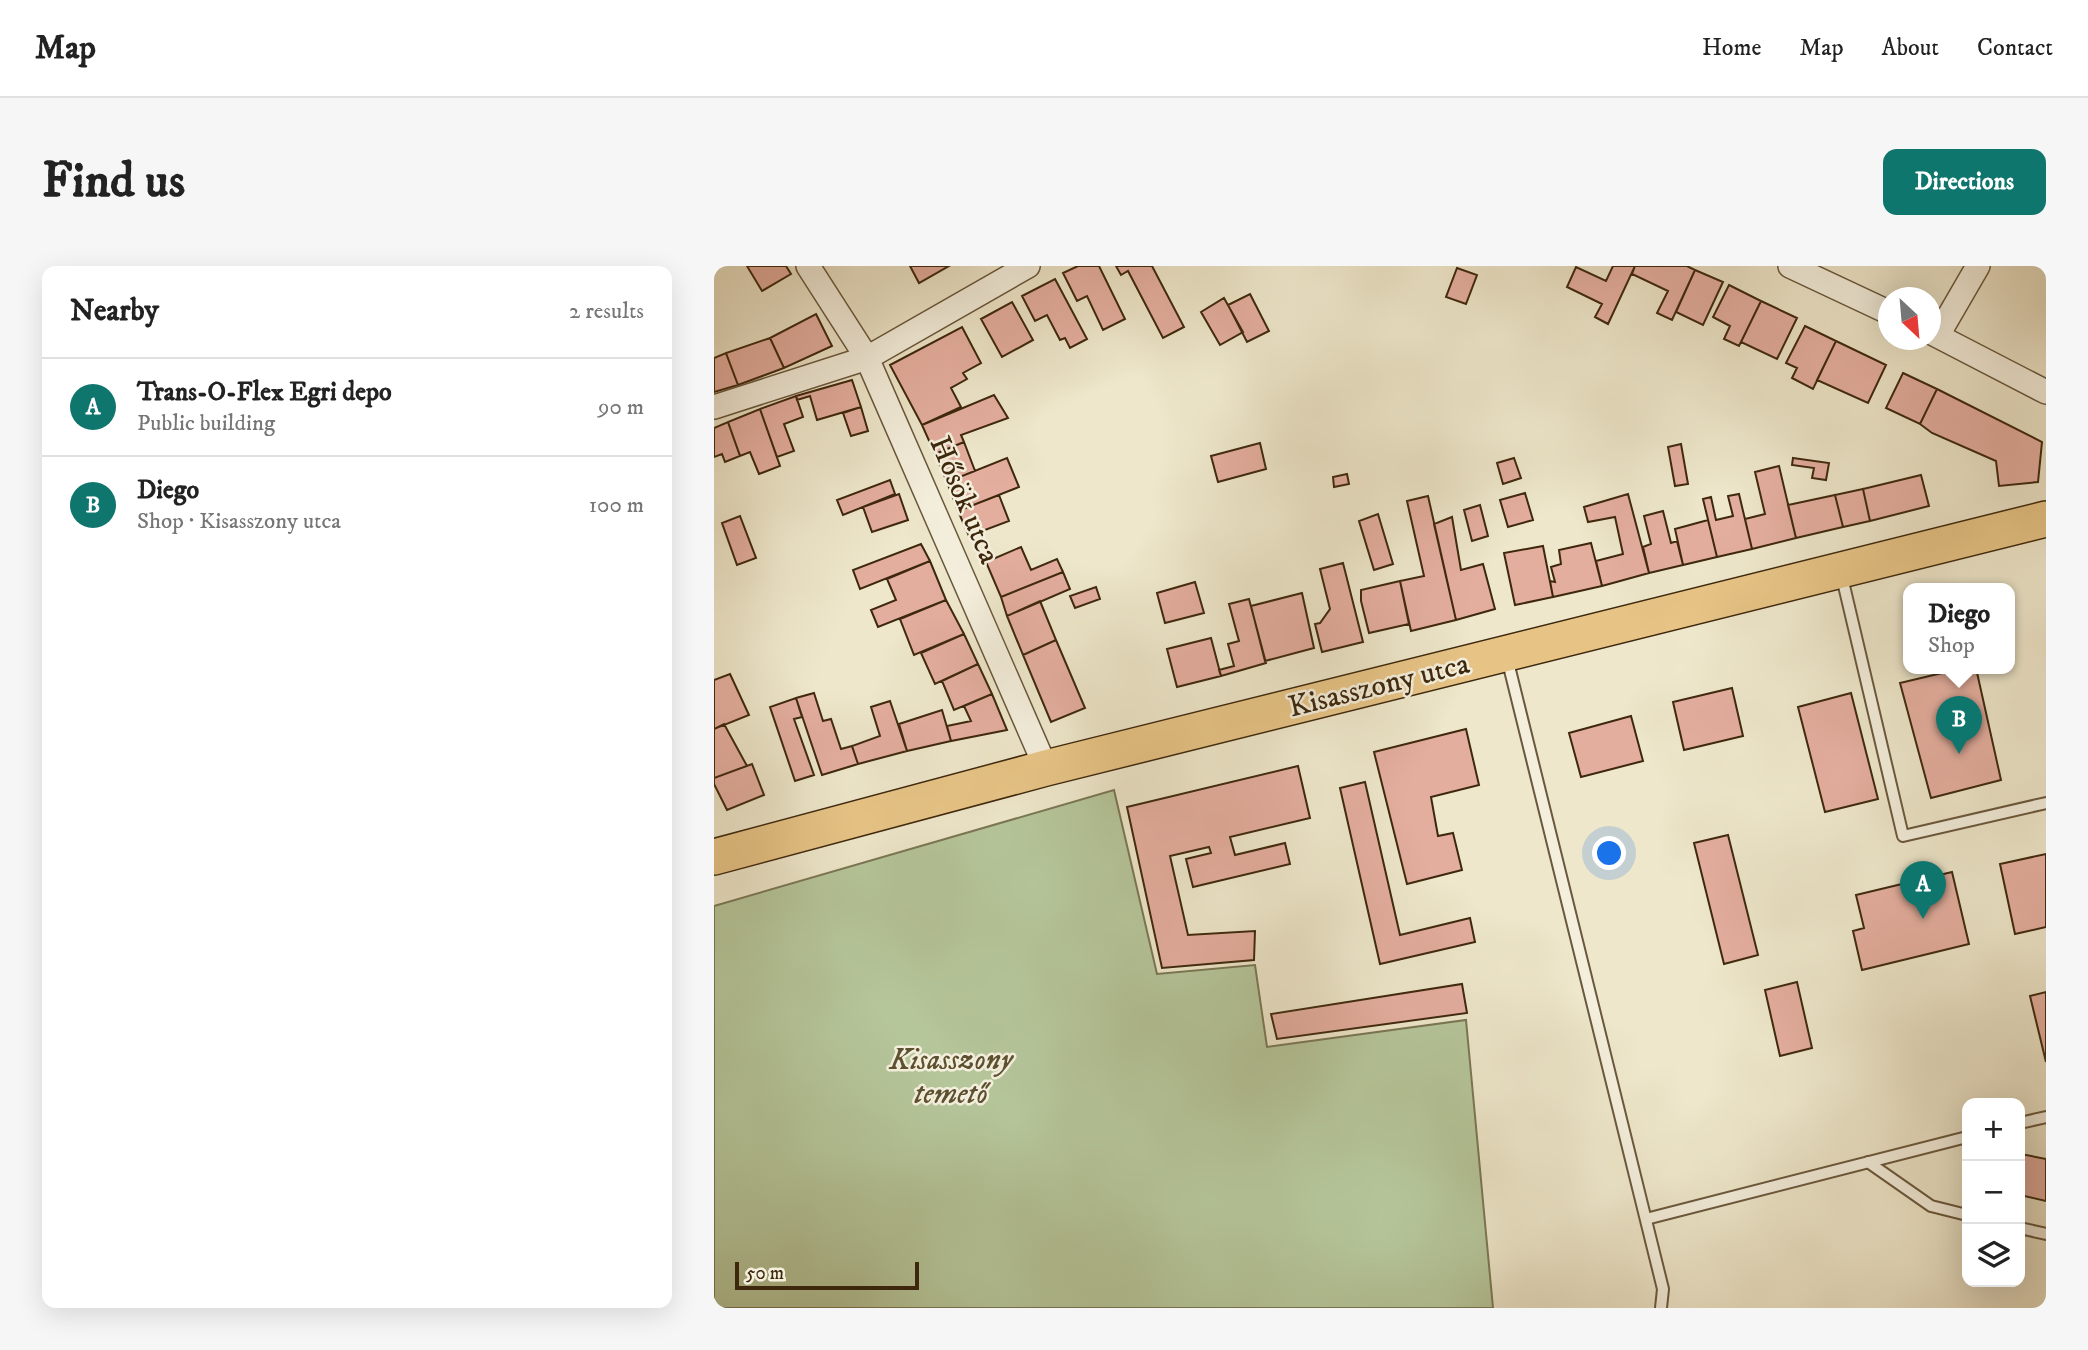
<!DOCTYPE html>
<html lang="en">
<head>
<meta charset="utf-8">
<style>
	body { margin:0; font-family:"IM FELL DW Pica",serif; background:#f6f6f6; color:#222 }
	.controls { position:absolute; right:21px; bottom:21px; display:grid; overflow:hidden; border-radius:14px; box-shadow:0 7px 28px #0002 }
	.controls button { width:63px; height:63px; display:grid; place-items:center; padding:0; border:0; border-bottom:2px solid #e0e0e0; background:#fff; color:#222; font:35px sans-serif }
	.compass { position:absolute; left:1164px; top:21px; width:63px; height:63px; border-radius:50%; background:#fff; box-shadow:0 7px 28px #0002; rotate:154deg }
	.scale { position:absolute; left:21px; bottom:18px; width:184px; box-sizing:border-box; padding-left:7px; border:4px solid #3e280d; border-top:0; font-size:19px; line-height:24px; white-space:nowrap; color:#3e280d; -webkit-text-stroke:5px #f4efdd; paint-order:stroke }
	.you { position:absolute; left:896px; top:588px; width:24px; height:24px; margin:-18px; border:5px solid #fff; border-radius:50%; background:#1a73e8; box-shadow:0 0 0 10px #1a73e833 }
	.badge { display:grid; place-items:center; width:46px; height:46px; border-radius:50%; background:#0f766e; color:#fff; font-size:23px; font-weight:700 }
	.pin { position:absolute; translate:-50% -58px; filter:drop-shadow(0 2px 4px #0008) }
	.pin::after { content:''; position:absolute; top:37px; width:24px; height:21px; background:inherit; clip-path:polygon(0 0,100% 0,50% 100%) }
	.popup { position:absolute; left:1189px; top:317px; width:112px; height:91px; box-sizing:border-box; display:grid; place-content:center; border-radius:14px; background:#fff; filter:drop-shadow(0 2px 5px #0005); font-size:23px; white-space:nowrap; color:#767676 }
	.popup b { font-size:26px; color:#222 }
	.popup::after { content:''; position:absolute; left:50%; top:100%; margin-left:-14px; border:14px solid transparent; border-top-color:#fff }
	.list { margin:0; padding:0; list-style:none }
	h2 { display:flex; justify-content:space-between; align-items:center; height:91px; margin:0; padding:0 28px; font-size:30px }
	h2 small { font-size:23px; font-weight:400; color:#767676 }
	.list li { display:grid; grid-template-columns:46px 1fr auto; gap:21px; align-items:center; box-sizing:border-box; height:98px; padding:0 28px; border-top:2px solid #e0e0e0 }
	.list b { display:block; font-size:26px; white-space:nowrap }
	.list p { margin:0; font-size:23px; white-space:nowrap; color:#767676 }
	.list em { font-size:23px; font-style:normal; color:#767676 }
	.icon { flex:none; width:38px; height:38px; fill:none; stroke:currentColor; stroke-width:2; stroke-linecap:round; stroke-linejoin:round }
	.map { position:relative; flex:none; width:1332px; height:1042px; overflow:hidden; border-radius:14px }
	header { display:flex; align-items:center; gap:42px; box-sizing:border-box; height:98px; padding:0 35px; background:#fff; border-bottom:2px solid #e0e0e0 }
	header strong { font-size:33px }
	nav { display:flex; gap:38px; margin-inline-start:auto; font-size:24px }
	.intro { display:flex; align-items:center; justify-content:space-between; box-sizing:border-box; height:168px; padding:0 42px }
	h1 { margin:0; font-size:49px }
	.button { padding:18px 32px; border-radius:14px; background:#0f766e; color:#fff; font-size:24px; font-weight:700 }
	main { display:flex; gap:42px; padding:0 42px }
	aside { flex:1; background:#fff; border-radius:14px; box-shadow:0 7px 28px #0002 }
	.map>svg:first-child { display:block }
	.green { fill:#b5c69a; stroke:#7a7754; stroke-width:2 }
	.building { fill:#e4ae9f; stroke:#3e280d; stroke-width:2 }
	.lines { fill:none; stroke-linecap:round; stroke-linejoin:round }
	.lane-casing { stroke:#6a583c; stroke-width:14 }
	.street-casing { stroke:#6a583c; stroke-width:26 }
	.primary-casing { stroke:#3e280d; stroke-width:38 }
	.lane { stroke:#f4efdd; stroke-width:10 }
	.street { stroke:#f4efdd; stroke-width:23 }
	.primary { stroke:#e7c486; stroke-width:35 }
	.labels { text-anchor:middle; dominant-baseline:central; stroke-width:5; stroke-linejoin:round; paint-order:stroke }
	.street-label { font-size:30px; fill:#3e280d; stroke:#f4efdd }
	.park-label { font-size:30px; font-style:italic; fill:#5c5030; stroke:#f4efdd }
</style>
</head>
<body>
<header>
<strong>Map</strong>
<nav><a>Home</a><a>Map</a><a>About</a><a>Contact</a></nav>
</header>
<div class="intro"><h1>Find us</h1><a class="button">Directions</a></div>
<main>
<aside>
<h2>Nearby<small>2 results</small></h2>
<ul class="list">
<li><span class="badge">A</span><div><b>Trans-O-Flex Egri depo</b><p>Public building</p></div><em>90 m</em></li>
<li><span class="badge">B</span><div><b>Diego</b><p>Shop · Kisasszony utca</p></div><em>100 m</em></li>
</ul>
</aside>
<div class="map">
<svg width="1332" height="1042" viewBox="0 0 1332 1042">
	<rect width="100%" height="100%" fill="#eee7cb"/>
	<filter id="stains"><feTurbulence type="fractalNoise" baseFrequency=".00286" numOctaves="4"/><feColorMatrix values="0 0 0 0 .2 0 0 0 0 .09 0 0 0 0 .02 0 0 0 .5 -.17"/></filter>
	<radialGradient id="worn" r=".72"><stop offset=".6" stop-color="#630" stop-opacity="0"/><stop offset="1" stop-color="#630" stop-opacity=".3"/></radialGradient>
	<!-- green -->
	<path class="green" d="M400 524 443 708 541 699 553 781 752 754 779 1042H0V640Z"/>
	<!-- building -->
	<path class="building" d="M33 0H72L77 8 48 25Z
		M196 0H235L205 17Z
		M364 0H385L411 53 389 64 373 30 363 35 349 7Z
		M402 0H438L470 61 449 72 414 5 407 9Z
		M899 0H921L894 58 881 51 888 38 853 21 862 1 892 15Z
		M921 0H973L981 4 958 54 943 47 954 25 918 8Z
		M743 2 763 9 752 38 732 31Z
		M981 4 1009 16 989 59 962 46Z
		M341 13 373 73 356 82 351 72 346 74 333 49 321 55 308 30Z
		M1015 19 1047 35 1025 80 1010 73 1016 60 999 51Z
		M536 28 555 65 533 76 514 39Z
		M510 32 529 66 506 79 487 46Z
		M1047 35 1083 52 1063 93 1027 76Z
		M298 36 319 74 288 91 267 53Z
		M102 48 118 80 70 102 56 72Z
		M1091 60 1122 75 1099 123 1078 112 1083 102 1072 97Z
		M248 61 267 97 249 107 253 113 237 122 247 141 208 159 176 99Z
		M56 72 70 102 24 119 12 87Z
		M1122 75 1172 99 1154 137 1103 114Z
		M12 87 24 119 0 126V92Z
		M1189 107 1223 123 1206 158 1172 142Z
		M138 114 147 141 103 154 96 130 83 134 82 130Z
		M1223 123 1328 176 1324 216 1285 220 1282 195 1218 167 1206 158Z
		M280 129 294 152 247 169 250 176 221 188 208 159Z
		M82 130 89 151 70 158 80 185 63 191 46 143Z
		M147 141 154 165 137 170 129 147Z
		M46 143 66 200 45 208 36 186 26 190 14 156Z
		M14 156 26 190 11 196 8 188 0 191V162Z
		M250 176 261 205 233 216 221 188Z
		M546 177 552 203 504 216 497 190Z
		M967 178 974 218 961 220 954 181Z
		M293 192 305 221 244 245 233 216Z
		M800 192 807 212 789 218 783 197Z
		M1079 192 1115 197 1112 214 1098 212 1100 202 1078 199Z
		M1065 200 1082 272 1038 283 1031 253 1051 248 1041 206Z
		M633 208 635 218 620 221 619 211Z
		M1207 209 1215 240 1156 255 1149 223Z
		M176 214 181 228 129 249 123 234Z
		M1149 223 1156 255 1129 261 1121 229Z
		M811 227 819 254 794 261 786 234Z
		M185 228 194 254 158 266 149 241Z
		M914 228 935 307 888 320 882 295 909 288 901 251 874 256 870 241Z
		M1025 228 1038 283 1003 291 989 233 997 231 1002 254 1019 250 1014 230Z
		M285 229 295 255 255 270 244 245Z
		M1121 229 1129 261 1082 272 1074 239Z
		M714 230 742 354 697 365 686 315 710 310 693 235Z
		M766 239 774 270 758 275 750 244Z
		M949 245 957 277 963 275 969 299 935 307 929 281 937 278 930 250Z
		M664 248 679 298 660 304 645 255Z
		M26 250 42 292 23 299 8 257Z
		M738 251 747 304 769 298 781 343 742 354 720 258Z
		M994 254 1003 291 969 299 961 263Z
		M877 277 888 320 839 331 836 315 841 316 837 301 847 298 845 284Z
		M207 278 216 295 146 323 139 304Z
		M829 280 839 331 801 339 790 287Z
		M307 281 317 304 343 293 349 306 287 331 272 296Z
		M216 295 232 334 164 361 157 344 182 334 173 313Z
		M629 297 649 376 608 386 601 358 606 357 616 343 606 303Z
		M349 306 356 323 293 350 287 331Z
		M686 315 695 358 655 367 647 335V324Z
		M481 316 490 347 451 357 443 327Z
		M382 321 386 333 361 342 356 330Z
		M588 327 600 382 551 395 537 340Z
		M535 333 552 397 507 410 505 404 520 400 514 378 525 375 515 338Z
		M232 334 250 368 200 389 186 353Z
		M326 335 342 374 309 389 293 350Z
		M250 368 264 398 221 418 207 387Z
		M497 372 507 410 463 421 453 383Z
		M342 374 371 442 337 456 309 389Z
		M264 398 278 428 240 444 228 415Z
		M1249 402H1262L1287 514 1217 532 1186 417Z
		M16 408 35 449 0 463V414Z
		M1018 422 1029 470 970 484 959 436Z
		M100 427 109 455 117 453 127 483 138 480 144 498 108 509 82 432Z
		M1137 427 1164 533 1111 546 1084 441Z
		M278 428 293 464 237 475 233 460 257 455 250 440Z
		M82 432 88 451 80 453 100 509 81 515 56 441Z
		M176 435 193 485 144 498 138 480 166 470 157 441Z
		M228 444 237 475 193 485 185 458Z
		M917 450 929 495 867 511 855 467Z
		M10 458 33 500 0 512V463Z
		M752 463 765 519 717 531 724 570 739 567 748 604 693 618 660 486Z
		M38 498 50 529 13 544 0 518V512Z
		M584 500 596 552 516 571 521 589 571 577 576 598 479 621 472 593 497 587 495 581 456 590 474 669 541 665 540 694 448 702 413 541Z
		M651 516 686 669 756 652 761 676 666 698 626 522Z
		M1014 569 1044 689 1010 698 980 577Z
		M1332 588V661L1301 668 1286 598Z
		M1238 606 1255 678 1148 704 1139 665 1150 662 1142 629Z
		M1083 716 1098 782 1066 790 1051 724Z
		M748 718 753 747 563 773 557 748Z
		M1332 726V796L1316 730Z
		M1307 888 1332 893V935L1306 929Z"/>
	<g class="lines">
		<!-- lane casing -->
		<g class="lane-casing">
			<path id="lane" d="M1127 307 1189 570 1332 537
				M793 392 949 1023 947 1042
				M1306 857 1332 851
				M1154 896 1217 940 1253 949
				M932 953 1253 871
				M1306 962 1332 968"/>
		</g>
		<!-- street casing -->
		<g class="street-casing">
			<path id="street" d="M94 0 153 92 332 502
				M1076 0 1174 46
				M1216 66 1332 126
				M1224 69 1264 0
				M0 141 153 92 314 0"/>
		</g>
		<!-- primary casing -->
		<g class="primary-casing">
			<path id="primary" d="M0 591 332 502 1332 253"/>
		</g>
		<!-- lane -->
		<use href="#lane" class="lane"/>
		<!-- street -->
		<use href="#street" class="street"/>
		<!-- primary -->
		<use href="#primary" class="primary"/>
	</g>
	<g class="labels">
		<!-- street labels -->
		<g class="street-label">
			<text transform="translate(250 234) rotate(67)">Hősök utca</text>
			<text transform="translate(665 420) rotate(-14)">Kisasszony utca</text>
		</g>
		<!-- park labels -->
		<g class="park-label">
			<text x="237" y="794">Kisasszony<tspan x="237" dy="34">temető</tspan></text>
		</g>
	</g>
	<rect width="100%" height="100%" filter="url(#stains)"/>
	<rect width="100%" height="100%" fill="url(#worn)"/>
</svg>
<div class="controls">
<button>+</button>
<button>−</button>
<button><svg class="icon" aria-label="layers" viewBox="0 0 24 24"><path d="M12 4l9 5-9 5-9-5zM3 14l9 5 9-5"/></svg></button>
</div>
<svg class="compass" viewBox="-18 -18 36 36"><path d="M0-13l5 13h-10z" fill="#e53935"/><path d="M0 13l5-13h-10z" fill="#767676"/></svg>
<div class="scale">50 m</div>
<div class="you"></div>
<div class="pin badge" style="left:1209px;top:653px">A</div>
<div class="pin badge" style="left:1245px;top:488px">B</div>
<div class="popup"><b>Diego</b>Shop</div>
</div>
</main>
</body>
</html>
